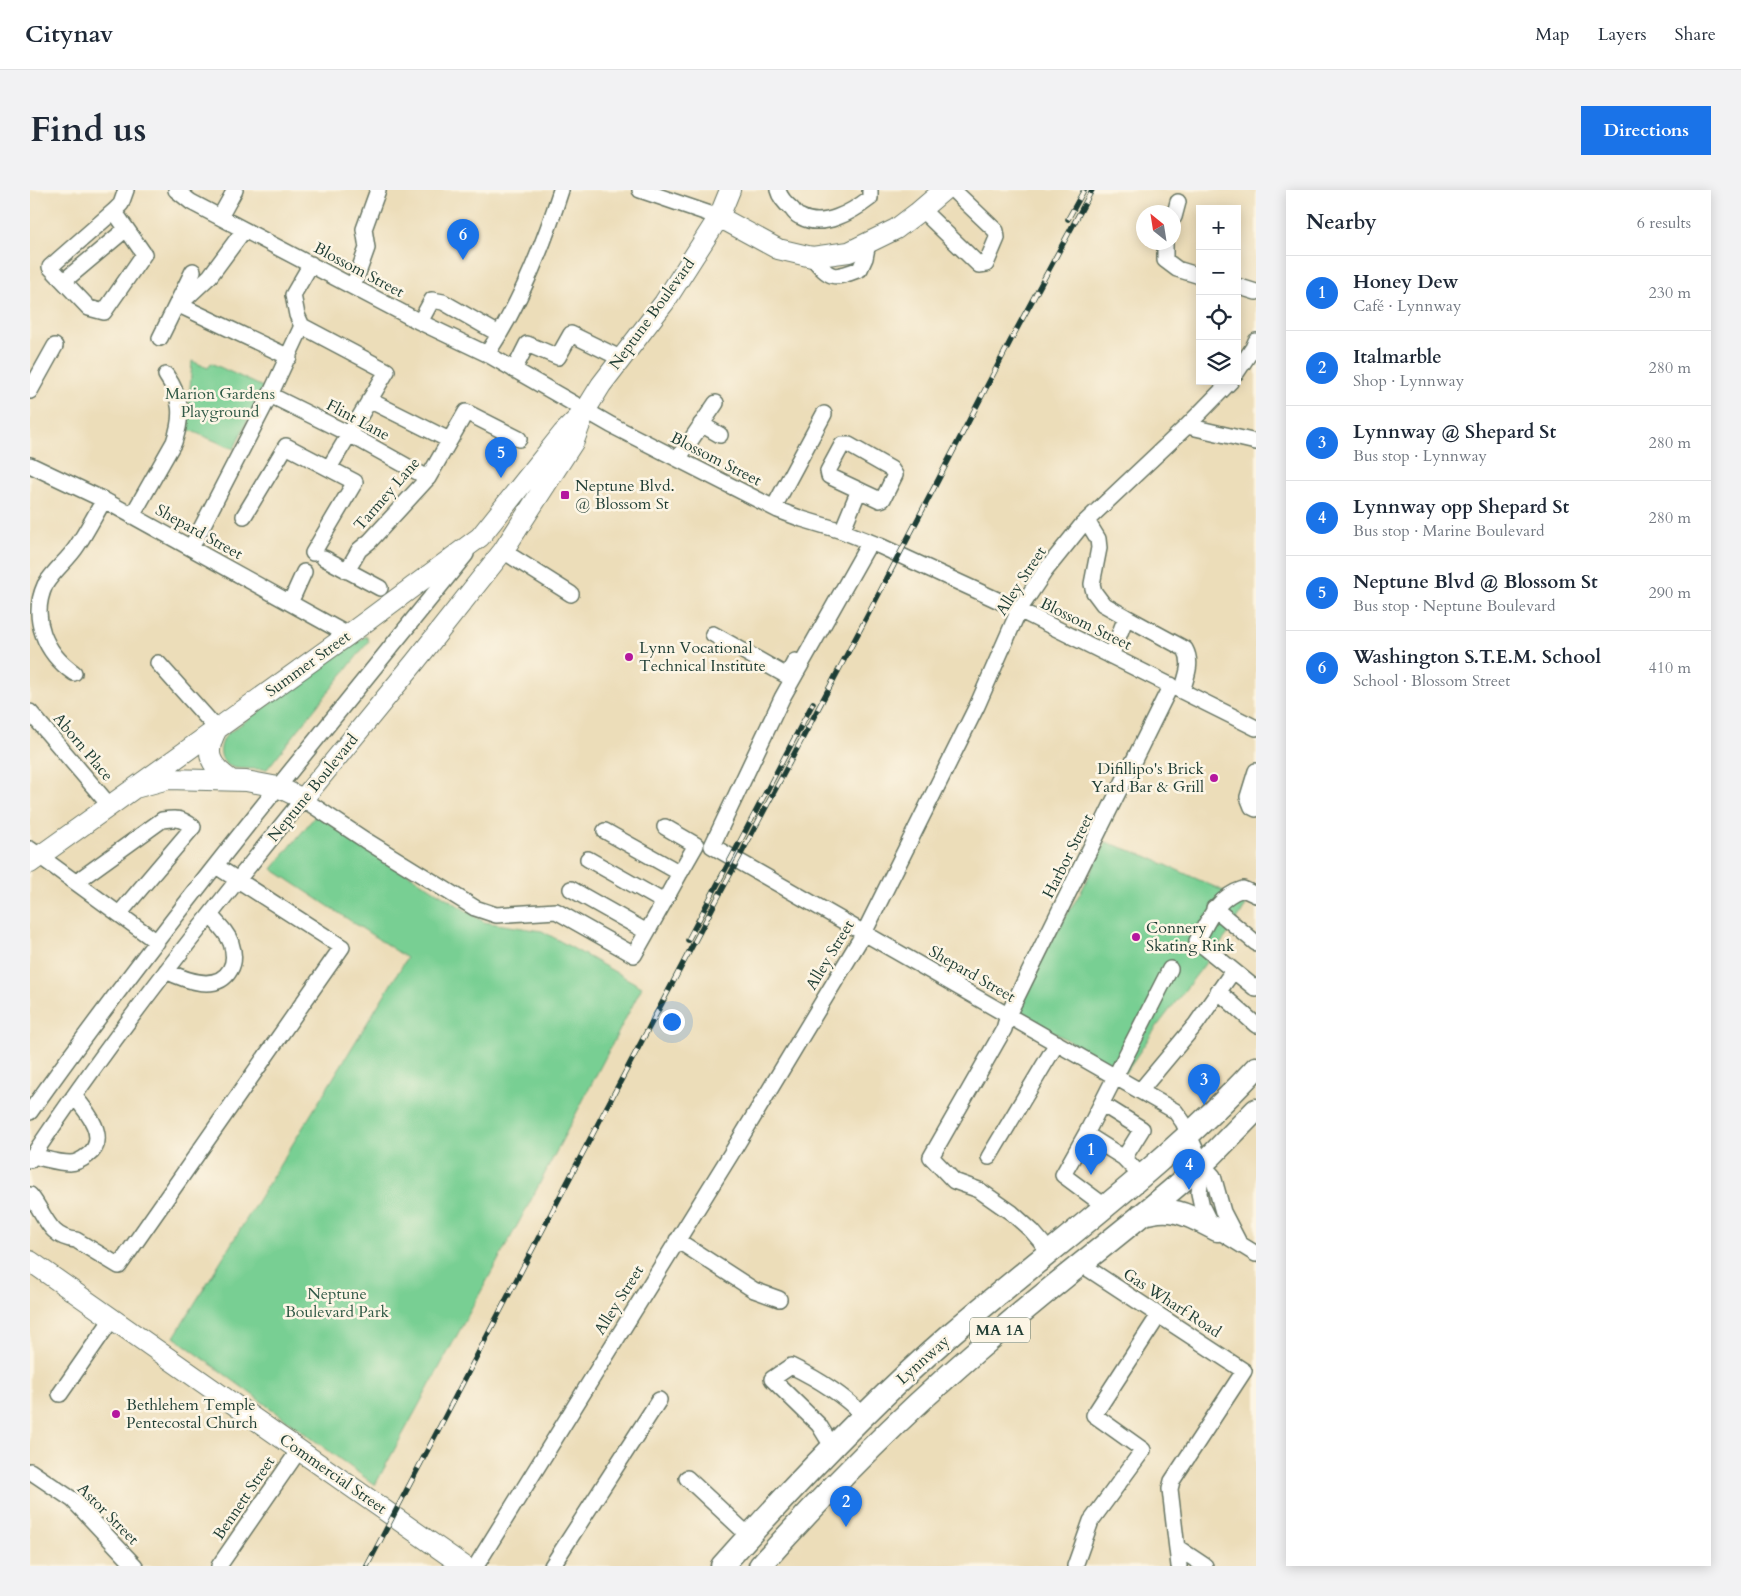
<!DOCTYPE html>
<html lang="en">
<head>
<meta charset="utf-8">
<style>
	body { margin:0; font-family:Cardo,serif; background:#f2f2f3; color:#1f2937 }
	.controls { position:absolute; right:15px; top:15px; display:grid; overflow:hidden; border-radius:0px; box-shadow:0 2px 12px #0003 }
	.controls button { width:45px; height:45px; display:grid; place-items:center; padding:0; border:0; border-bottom:1px solid #e0e1e3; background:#fff; color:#1f2937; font:25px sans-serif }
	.compass { position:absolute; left:1106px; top:15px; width:45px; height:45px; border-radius:50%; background:#fff; box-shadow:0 2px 12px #0003; rotate:330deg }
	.you { position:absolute; left:641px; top:831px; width:18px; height:18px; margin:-12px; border:4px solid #fff; border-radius:50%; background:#1a73e8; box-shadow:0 0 0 8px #1a73e833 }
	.badge { display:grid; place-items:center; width:32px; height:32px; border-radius:50%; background:#1a73e8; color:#fff; font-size:16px; font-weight:700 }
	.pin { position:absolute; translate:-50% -41px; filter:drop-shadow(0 1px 2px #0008) }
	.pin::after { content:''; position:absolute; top:26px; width:18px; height:15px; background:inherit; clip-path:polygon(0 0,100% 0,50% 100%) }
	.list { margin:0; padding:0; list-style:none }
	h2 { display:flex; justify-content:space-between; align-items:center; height:65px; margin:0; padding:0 20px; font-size:21px }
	h2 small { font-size:16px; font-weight:400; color:#747a83 }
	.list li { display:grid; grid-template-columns:32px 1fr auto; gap:15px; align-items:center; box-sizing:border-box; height:75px; padding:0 20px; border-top:1px solid #e0e1e3 }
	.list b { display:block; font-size:19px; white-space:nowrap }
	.list p { margin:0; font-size:16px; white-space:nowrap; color:#747a83 }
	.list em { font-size:16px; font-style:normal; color:#747a83 }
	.icon { flex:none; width:28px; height:28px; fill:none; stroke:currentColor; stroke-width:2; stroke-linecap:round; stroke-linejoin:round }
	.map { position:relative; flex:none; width:1226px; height:1376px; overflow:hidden; border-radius:0px }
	header { display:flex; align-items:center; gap:30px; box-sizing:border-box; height:70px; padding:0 25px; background:#fff; border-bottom:1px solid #e0e1e3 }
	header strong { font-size:24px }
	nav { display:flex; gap:28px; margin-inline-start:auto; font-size:18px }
	.intro { display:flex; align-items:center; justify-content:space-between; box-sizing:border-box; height:120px; padding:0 30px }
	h1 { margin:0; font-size:35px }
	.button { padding:12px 22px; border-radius:0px; background:#1a73e8; color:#fff; font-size:18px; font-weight:700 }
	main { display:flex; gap:30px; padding:0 30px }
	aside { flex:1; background:#fff; border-radius:0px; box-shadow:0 2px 12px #0003 }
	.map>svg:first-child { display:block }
	.green { fill:#78cf93; stroke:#4c8664 }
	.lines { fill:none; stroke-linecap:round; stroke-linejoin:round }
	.minor-casing { stroke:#677563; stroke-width:18 }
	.major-casing { stroke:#677563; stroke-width:22 }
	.highway-casing { stroke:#677563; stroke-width:25 }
	.minor { stroke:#fff; stroke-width:15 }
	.major { stroke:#fff; stroke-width:20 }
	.highway { stroke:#fff; stroke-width:22 }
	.rail-casing { stroke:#1f3d34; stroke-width:5.5 }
	.rail { stroke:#fcf5e5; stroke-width:4; stroke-dasharray:11; stroke-linecap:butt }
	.poi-dot { fill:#b5179e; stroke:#fcf5e5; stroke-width:2 }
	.labels { text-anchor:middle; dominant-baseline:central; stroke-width:5; stroke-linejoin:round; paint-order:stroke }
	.shield { fill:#fcf5e5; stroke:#617469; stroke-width:1 }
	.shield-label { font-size:15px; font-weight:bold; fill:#1f3d34 }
	.street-label { font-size:16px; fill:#1f3d34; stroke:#fcf5e5 }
	.park-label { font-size:16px; fill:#315a47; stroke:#fcf5e5 }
	.poi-label { font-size:16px; fill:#1f3d34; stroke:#fcf5e5; text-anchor:start }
</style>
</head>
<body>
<header>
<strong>Citynav</strong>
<nav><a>Map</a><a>Layers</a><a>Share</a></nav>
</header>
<div class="intro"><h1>Find us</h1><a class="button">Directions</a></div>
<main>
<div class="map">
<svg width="1226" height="1376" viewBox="0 0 1226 1376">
	<rect width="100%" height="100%" fill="#fcf5e5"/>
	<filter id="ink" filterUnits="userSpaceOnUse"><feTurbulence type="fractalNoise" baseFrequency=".02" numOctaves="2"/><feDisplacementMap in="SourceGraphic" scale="10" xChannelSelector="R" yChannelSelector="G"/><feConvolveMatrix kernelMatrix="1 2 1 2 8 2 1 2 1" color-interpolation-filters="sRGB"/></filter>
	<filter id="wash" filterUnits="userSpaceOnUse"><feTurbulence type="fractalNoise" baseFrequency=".0096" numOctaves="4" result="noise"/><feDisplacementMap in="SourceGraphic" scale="20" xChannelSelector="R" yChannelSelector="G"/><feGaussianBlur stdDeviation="1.12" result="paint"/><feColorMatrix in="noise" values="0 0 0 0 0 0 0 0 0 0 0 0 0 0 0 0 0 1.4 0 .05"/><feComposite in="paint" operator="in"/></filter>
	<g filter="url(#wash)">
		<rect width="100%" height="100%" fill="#ecddb9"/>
		<!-- green -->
		<path class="green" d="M162 171 178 178 181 173 233 197 204 259 157 239Z
			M336 446 339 451 237 579C226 579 215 579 205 578 187 574 188 555 197 544Z
			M286 625 454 732 512 741 612 797 500 1012 345 1295 144 1147 377 768 242 679Z
			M1076 652 1116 666 1218 712 1201 740 1128 835 1095 883 981 818 1052 700Z"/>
	</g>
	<g filter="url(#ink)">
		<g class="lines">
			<!-- minor casing -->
			<g class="minor-casing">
				<path id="minor" d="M146 0 161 12 390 132 457 164 581 235 748 320 772 329 812 341 850 356 989 420 1226 538
					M610 0 689 27
					M748 0C750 8 756 14 762 19 764 22 767 26 771 27 793 39 822 22 840 8V0
					M892 20 949 75 956 74 967 48 966 41 923 0
					M84 21 114 64 74 122 59 118 20 77 84 21 91 14 96 0
					M190 27 205 0
					M1144 27 1148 12
					M1135 52V70L1147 79 1170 86
					M782 67C801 90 803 89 830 79L835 68 838 53
					M34 91 96 39
					M1207 96 1226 102
					M323 97 337 58 334 39 348 0
					M147 114 259 167
					M150 114 180 86 214 40
					M390 132 402 110 413 112 469 144
					M272 136 357 181 299 278
					M272 136 267 125 263 105 281 74
					M130 148 163 81
					M457 164C490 114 513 57 531 0
					M484 180 497 154 528 167 541 144 592 169
					M1207 182 1223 158 1226 151
					M0 201 25 156
					M240 205 319 244 398 288
					M339 210 419 250
					M671 234 690 245
					M1157 236 1226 252
					M812 255H819L861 279 865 285 853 309 850 310 799 286 798 281Z
					M648 269 686 213
					M0 275 74 310 318 445
					M744 317 794 224
					M102 326 144 252C153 226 152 208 136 185
					M214 326 256 256 325 292 283 363
					M1057 331 1068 349 1069 358 1062 394 1064 402 1073 414 1096 427 1081 466
					M812 341 829 300
					M840 352 752 508 682 656 1145 921 1153 932 1172 974 1183 986 1193 1022 1208 1051
					M161 358 240 205 272 136
					M473 361 541 404
					M294 368 350 398
					M317 381 329 360 340 351 398 288 436 222 489 249
					M260 413 274 382
					M1096 427 1155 459C1163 473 1156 487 1152 501
					M683 444 757 486 765 471
					M128 473 187 539
					M44 483C15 463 0 428 15 395 24 380 38 370 47 356 57 341 65 325 74 310
					M0 522 80 616
					M1226 581 1218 607 1222 617 1226 619
					M635 637 666 655 650 683
					M575 641 650 683 634 712
					M0 659 127 752
					M558 669 634 712 617 742
					M46 692 132 630C147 628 151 628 163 637L89 724
					M1226 705 1213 699C1187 707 1179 729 1167 751L1226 799
					M1184 718 1226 753
					M136 781C155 790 187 803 200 780 205 772 204 762 201 753 197 742 188 734 180 725
					M1188 801 1226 835
					M1110 901 1166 834 1203 781
					M1072 914 1112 939 1094 968
					M0 922C137 729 288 548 436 364
					M1056 944 1033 985 1076 1017
					M2 966C14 968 28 973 40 973 46 973 53 969 58 965 80 949 57 921 44 906
					M959 967 1027 853
					M0 970C84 844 178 726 273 609L335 650 445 718 466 725 526 721 604 765 617 742 541 699
					M1172 974 1169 1003 1172 1017 1178 1029 1187 1040 1226 1064
					M1112 987 1094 968 1056 944 1140 779
					M0 1005C15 1023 18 1048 46 1050L89 1076 312 757 186 676
					M647 1050 724 1100 749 1109
					M1020 1062 1002 1041 982 1023 949 1000 924 991 901 967 974 839 978 825 1141 495
					M1051 1074 1214 1181 1142 1291 1140 1299 1149 1376
					M30 1204 82 1129
					M802 1256 789 1235 742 1189 761 1176C788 1189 812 1204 833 1225
					M0 1281 43 1310 105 1376
					M657 1288 719 1346
					M1148 1358 1175 1376
					M189 1376 269 1260
					M446 1376 701 964 834 743 947 516 989 420 1015 381 1052 335 1157 236 1201 191
					M522 1376 629 1210
					M1045 1376 1061 1331 1113 1260 1064 1225 1129 1125"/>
			</g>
			<!-- major casing -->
			<g class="major-casing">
				<path id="major" d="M689 27 748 59 782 67 819 62 866 39 887 23 914 0
					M187 539C174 563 179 575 201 590
					M105 598 138 589 216 591 248 597 273 609 385 472 473 361 544 251 555 221 571 195 634 113 689 27 700 0
					M0 673 318 445 450 347 533 243 548 228
					M0 1071 434 1376"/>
			</g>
			<!-- highway casing -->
			<g class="highway-casing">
				<path id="highway" d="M1111 1025C1142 1014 1160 1026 1187 1040
					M692 1376C765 1294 840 1215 922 1143 1024 1055 1134 977 1226 878
					M730 1376C805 1291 884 1213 971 1140 1031 1088 1096 1040 1156 988L1181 966 1226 920"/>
			</g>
			<!-- minor -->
			<use href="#minor" class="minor"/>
			<!-- major -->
			<use href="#major" class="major"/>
			<!-- highway -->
			<use href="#highway" class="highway"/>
			<!-- rail casing -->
			<g class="rail-casing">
				<path id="rail" d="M1038 29 1054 0
					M658 750 783 513
					M337 1376 571 928 841 419 983 146 1062 0"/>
			</g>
			<!-- rail -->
			<use href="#rail" class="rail"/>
		</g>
	</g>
	<!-- markers -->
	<g class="poi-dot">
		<rect x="530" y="300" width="10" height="10" rx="2.5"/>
		<circle cx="599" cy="467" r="5"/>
		<circle cx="1184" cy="588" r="5"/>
		<circle cx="1106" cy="747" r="5"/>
		<circle cx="86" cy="1224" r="5"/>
	</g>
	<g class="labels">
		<!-- shield labels -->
		<rect class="shield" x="940" y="1127.5" width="60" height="25" rx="4"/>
		<g class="shield-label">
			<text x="970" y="1140">MA 1A</text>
		</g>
		<!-- street labels -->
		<g class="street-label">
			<text transform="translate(329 80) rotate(28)">Blossom Street</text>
			<text transform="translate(622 124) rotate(-54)">Neptune Boulevard</text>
			<text transform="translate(328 230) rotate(28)">Flint Lane</text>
			<text transform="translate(686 269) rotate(27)">Blossom Street</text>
			<text transform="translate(357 304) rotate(-49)">Tarmey Lane</text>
			<text transform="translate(169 342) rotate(29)">Shepard Street</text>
			<text transform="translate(991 391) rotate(-57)">Alley Street</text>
			<text transform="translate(1056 434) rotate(26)">Blossom Street</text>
			<text transform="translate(278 474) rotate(-36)">Summer Street</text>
			<text transform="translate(53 557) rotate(50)">Aborn Place</text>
			<text transform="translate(283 598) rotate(-51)">Neptune Boulevard</text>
			<text transform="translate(1038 666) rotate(-63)">Harbor Street</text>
			<text transform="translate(800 765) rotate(-59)">Alley Street</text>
			<text transform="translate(942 784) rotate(30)">Shepard Street</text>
			<text transform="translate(589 1110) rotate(-58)">Alley Street</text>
			<text transform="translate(1142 1113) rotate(33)">Gas Wharf Road</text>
			<text transform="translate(893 1170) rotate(-42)">Lynnway</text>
			<text transform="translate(303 1284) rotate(35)">Commercial Street</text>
			<text transform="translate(214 1308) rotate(-56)">Bennett Street</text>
			<text transform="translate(78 1324) rotate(45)">Astor Street</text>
		</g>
		<!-- park labels -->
		<g class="park-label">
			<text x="190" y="204">Marion Gardens<tspan x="190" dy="18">Playground</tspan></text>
			<text x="307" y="1104">Neptune<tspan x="307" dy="18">Boulevard Park</tspan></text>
		</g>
		<!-- poi labels -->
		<g class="poi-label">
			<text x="545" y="296">Neptune Blvd.<tspan x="545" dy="18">@ Blossom St</tspan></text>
			<text x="609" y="458">Lynn Vocational<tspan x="609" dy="18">Technical Institute</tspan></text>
			<text x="1174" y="579" text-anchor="end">Difillipo's Brick<tspan x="1174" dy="18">Yard Bar &amp; Grill</tspan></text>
			<text x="1116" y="738">Connery<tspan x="1116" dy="18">Skating Rink</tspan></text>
			<text x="96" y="1215">Bethlehem Temple<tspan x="96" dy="18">Pentecostal Church</tspan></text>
		</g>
	</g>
</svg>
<div class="controls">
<button>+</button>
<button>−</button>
<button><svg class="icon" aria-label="locate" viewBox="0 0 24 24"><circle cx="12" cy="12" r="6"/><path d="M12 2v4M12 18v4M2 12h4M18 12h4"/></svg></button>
<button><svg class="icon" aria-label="layers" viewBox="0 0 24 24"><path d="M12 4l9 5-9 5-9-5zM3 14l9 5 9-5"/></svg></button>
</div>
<svg class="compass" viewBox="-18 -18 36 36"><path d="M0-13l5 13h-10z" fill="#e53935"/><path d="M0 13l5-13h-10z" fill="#747a83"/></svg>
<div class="you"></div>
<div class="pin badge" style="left:1061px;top:985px">1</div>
<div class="pin badge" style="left:816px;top:1337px">2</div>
<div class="pin badge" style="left:1174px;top:915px">3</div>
<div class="pin badge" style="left:1159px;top:1000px">4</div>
<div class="pin badge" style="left:471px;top:288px">5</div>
<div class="pin badge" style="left:433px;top:70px">6</div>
</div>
<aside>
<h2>Nearby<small>6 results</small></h2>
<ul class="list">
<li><span class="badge">1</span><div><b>Honey Dew</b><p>Café · Lynnway</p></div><em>230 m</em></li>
<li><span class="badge">2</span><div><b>Italmarble</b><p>Shop · Lynnway</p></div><em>280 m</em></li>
<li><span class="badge">3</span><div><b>Lynnway @ Shepard St</b><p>Bus stop · Lynnway</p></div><em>280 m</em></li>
<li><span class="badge">4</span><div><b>Lynnway opp Shepard St</b><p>Bus stop · Marine Boulevard</p></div><em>280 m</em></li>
<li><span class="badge">5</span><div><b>Neptune Blvd @ Blossom St</b><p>Bus stop · Neptune Boulevard</p></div><em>290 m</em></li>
<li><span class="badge">6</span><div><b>Washington S.T.E.M. School</b><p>School · Blossom Street</p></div><em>410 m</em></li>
</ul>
</aside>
</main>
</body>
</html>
